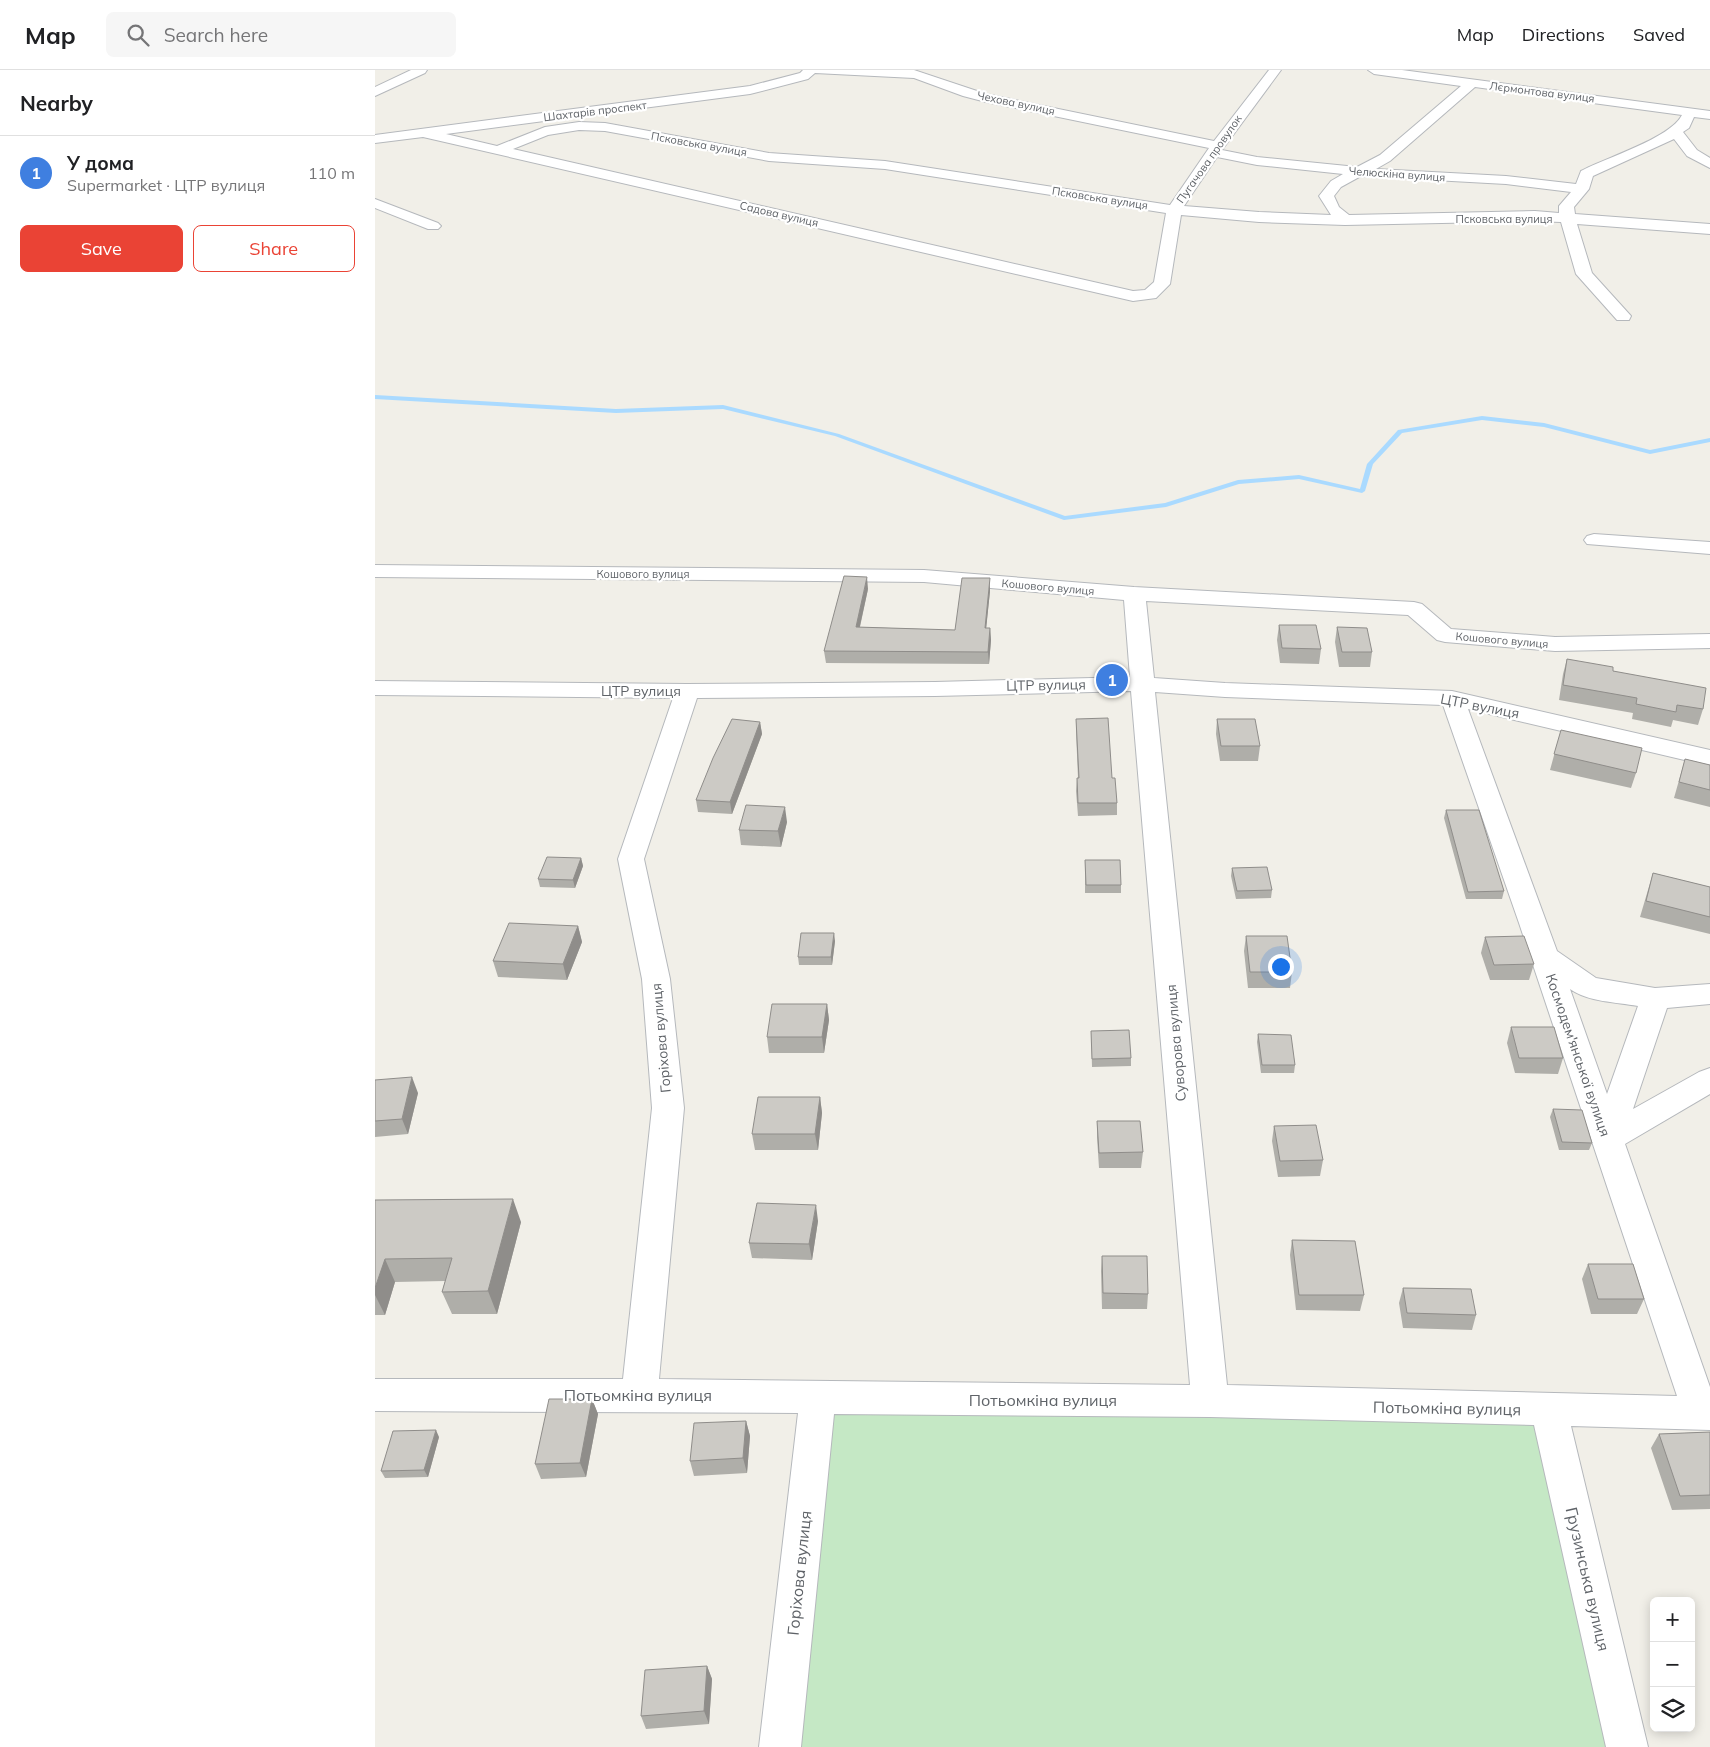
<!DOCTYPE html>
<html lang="en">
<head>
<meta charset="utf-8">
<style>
	body { margin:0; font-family:Mulish,sans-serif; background:#f6f6f6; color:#202124 }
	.controls { position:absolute; right:15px; bottom:15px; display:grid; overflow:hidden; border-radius:8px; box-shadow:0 2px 12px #0003 }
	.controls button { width:45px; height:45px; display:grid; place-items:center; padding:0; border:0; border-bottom:1px solid #e0e0e0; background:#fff; color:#202124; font:25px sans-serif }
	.you { position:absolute; left:905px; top:896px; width:18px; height:18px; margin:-12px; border:4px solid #fff; border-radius:50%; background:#1a73e8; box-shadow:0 0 0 8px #1a73e833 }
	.badge { display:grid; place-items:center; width:32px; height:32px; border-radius:50%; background:#ea4335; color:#fff; font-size:16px; font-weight:700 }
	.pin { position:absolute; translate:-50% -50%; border:2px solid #fff; box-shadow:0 1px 5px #0006 }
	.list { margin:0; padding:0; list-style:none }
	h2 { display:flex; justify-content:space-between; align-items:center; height:65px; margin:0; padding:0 20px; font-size:21px }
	h2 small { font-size:16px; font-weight:400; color:#757577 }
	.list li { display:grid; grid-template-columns:32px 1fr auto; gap:15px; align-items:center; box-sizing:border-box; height:75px; padding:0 20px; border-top:1px solid #e0e0e0 }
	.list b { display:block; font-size:19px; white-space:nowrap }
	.list p { margin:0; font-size:16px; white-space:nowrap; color:#757577 }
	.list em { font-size:16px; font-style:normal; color:#757577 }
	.actions { display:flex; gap:10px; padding:15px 20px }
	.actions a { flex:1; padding:11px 0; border:1px solid #ea4335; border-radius:8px; text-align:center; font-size:18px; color:#ea4335 }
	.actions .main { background:#ea4335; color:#fff }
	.icon { flex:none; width:28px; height:28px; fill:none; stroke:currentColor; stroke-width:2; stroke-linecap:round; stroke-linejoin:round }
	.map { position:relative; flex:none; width:1335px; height:1677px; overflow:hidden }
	header { display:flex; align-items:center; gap:30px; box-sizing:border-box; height:70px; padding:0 25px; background:#fff; border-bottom:1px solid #e0e0e0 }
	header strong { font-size:24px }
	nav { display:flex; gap:28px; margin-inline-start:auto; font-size:18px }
	.search { width:350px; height:45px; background:#f6f6f6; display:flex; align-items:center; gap:12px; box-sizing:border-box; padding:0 18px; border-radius:8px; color:#757577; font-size:19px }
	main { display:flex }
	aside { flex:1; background:#fff }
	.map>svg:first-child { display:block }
	.green { fill:#c5e8c5 }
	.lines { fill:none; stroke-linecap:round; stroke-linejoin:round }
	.stream { fill:#aadaff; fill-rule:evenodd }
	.minor-casing { stroke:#b5b8bc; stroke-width:2 }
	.minor { fill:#fff; fill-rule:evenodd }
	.wall { fill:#afaea9 }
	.shaded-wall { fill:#8f8d8a }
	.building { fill:#cccac5; stroke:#8f8d8a }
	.labels { text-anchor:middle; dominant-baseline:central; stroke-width:4.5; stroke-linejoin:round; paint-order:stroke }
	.far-street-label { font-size:11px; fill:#5f6368; stroke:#fff }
	.street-label { font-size:14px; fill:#5f6368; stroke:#fff }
	.near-street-label { font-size:16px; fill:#5f6368; stroke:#fff }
</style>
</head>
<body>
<header>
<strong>Map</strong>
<div class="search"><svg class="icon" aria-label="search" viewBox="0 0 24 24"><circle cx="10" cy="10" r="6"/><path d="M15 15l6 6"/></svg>Search here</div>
<nav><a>Map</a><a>Directions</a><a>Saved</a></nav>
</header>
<main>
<aside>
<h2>Nearby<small></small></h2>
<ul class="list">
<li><span class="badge" style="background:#3f7fe0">1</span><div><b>У дома</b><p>Supermarket · ЦТР вулиця</p></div><em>110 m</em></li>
</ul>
<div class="actions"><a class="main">Save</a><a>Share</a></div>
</aside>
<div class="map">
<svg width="1335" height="1677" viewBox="0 0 1335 1677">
	<rect width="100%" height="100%" fill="#f1efe8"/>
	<!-- green -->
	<path class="green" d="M443 1328 1174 1340 1252 1677H397Z"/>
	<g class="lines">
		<!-- stream -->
		<path class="stream" d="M0 325 241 339 348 335 464 364 690 446 790 433 863 410 924 405 985 419 992 394 1023 360 1107 346 1169 353 1275 380 1335 368V372L1275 384 1169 357 1107 350 1027 363 998 394 990 421 987 423 924 409 864 414 791 437 689 450 460 366 348 339 241 343 0 329Z"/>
		<!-- minor casing -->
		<g class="minor-casing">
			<path id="minor" d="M36 0H52L50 3 0 26V17Z
				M428 0H539L611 24 839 71 894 0H906L847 80 882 87 982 97 1005 85 1086 16 999 4 993 0H1027L1335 41V49L1319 47 1314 58 1308 62 1322 80 1335 88V98L1312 86 1299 69 1218 106 1214 119 1199 137 1200 144 1335 154V164L1202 154 1217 203 1256 246 1254 250H1242L1201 204 1186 152 1160 151 970 155 884 152 806 145 795 214 781 228 758 231 48 67 0 73V65L375 16 425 3ZM440 3 539 8 588 26 611 32 834 78 795 135 510 91 394 83 230 53 204 52 170 57 122 76 71 64 375 24 433 9ZM1100 17 1307 45C1296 68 1230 88 1206 101L1201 114 1131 106 1001 99 1015 91ZM204 60 230 61 394 91 510 99 791 143 779 212 770 220 758 221 138 79 173 65ZM842 87 882 95 968 104 956 111 944 126 956 145 884 142 809 136ZM986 106 1131 114 1196 122 1184 136V143L1160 141 974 145 964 137 959 126 966 117Z
				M0 129 63 153 66 156 63 159H53L0 138Z
				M1219 464 1335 472V484L1212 474 1209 470 1212 466Z
				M0 495 549 500 759 517 1039 532 1047 534 1076 559 1180 567 1335 564V578L1180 581 1070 572 1062 570 1033 545 771 531 779 608 850 613 1077 621 1335 680V696L1093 639 1182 881 1221 908 1280 918 1335 914V934L1292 938 1258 1039 1324 1002 1335 998V1024L1250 1074 1335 1317V1360L1196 1356 1273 1677H1231L1159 1355 835 1347 459 1344 426 1677H384L423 1343 0 1341V1309H248L277 1038 267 909 243 789 298 628 0 625V611L312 614 560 612 755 607 749 530 549 512 0 507ZM756 621 815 1315 284 1309 309 1038 295 909 269 789 322 628 560 626ZM780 622 850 627 1068 635 1144 853 1302 1326 852 1315ZM1195 919C1213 932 1241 932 1263 936L1232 1024Z"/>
		</g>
		<!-- minor -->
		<use href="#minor" class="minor"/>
	</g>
	<!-- wall -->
	<path class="wall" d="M493 519 485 557 580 560 615 521 611 558H615L616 570 614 594 451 593 449 581Z
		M904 555 946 579 944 594 905 593 902 570Z
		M962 557 997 582 995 597H964L960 572Z
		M1192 589 1238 601 1328 639 1323 655 1298 650 1296 657 1257 649 1258 643 1184 630 1188 604Z
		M701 649 737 708 742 733V745L703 746 701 721 702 708H703L701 661Z
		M842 649 885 676 883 691H845L841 664Z
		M385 652 387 664 357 744 323 742 321 730Z
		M1186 660 1261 703 1256 718 1175 700Z
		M1310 689 1335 695V737L1299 728Z
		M1071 740 1129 821 1127 829H1091L1069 748Z
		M412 752 406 777 366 775 364 760Z
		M206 788 208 796 200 818 165 817 163 809Z
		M710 790 746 815V823H710Z
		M857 798 897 820 896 828 861 829 856 806Z
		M1278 803 1335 817V864L1265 847Z
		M203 856 207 872 192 910 123 907 118 891Z
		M871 866 917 902 915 918H873L869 881Z
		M1110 867 1159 894 1154 910H1115L1106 883Z
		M460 871 457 895H424L423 887Z
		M452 934 454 950 449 983H394L392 967Z
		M1136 957 1188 988 1183 1004 1140 1003 1132 973Z
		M716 961 756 988V996L717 997Z
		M883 964 920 995 919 1003H886L882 972Z
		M0 1010 43 1023 33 1064 0 1067Z
		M445 1027 447 1043 443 1080H380L377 1064Z
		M1178 1039 1217 1073 1214 1080H1184L1175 1047Z
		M722 1051 768 1082 766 1098H724L722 1067Z
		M899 1056 948 1090 945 1106 903 1107 897 1071Z
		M0 1130 146 1152 122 1244H77L67 1222 70 1211 20 1212 10 1245H0Z
		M443 1151 437 1190 377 1188 374 1173Z
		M917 1170 989 1225 985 1241 921 1240 915 1185Z
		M727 1186 773 1224 772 1239H727L726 1201Z
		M1213 1194 1269 1229 1262 1244H1216L1207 1209Z
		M1028 1218 1101 1245 1097 1260 1028 1258 1024 1233Z
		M217 1329 223 1344 211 1407 166 1409 160 1394Z
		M371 1351 375 1366 372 1403 319 1406 315 1391Z
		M1335 1362V1439L1297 1440 1276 1378 1284 1364Z
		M64 1367 53 1407 10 1408 6 1401Z
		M332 1596 337 1609 334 1654 271 1659 266 1646Z"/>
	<!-- shaded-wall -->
	<path class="shaded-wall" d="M492 507 493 519 482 569 481 557Z
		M615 508V521L610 570V558Z
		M615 558 616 570 614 594 613 582Z
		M385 652 387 664 357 744 355 732Z
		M410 737 412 752 406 777 403 761Z
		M206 788 208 796 200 818 198 810Z
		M203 856 207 872 192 910 188 894Z
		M459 863 460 871 457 895 456 887Z
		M452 934 454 950 449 983 447 967Z
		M37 1007 43 1023 33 1064 27 1049Z
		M445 1027 447 1043 443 1080 440 1064Z
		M138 1129 146 1152 122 1244 113 1221Z
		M441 1135 443 1151 437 1190 434 1174Z
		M10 1189 20 1212 10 1245 0 1225V1218Z
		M217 1329 223 1344 211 1407 205 1393Z
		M371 1351 375 1366 372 1403 368 1388Z
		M61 1360 64 1367 53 1407 49 1400Z
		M332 1596 337 1609 334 1654 329 1641Z"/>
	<!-- building -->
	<path class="building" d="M469 506 492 507 481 557 580 560 587 508H615L610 558H615L613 582 449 581Z
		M904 555H941L946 579 907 578Z
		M962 557 992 558 997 582H967Z
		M1192 589 1238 597V601L1331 618 1328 639 1302 635 1301 642 1261 634 1262 628 1188 615Z
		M733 648 737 708H740L742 733H703L702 708H704L701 649Z
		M357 649 385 652 355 732 321 730 338 688Z
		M842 649H880L885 676H846Z
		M1186 660 1267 678 1261 703 1179 684Z
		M1310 689 1335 695V720L1304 712Z
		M371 735 410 737 403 761 364 760Z
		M1071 740H1104L1129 821 1093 822Z
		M172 787 206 788 198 810 163 809Z
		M710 790H745L746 815H711Z
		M892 797 897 820 862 821 857 798Z
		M1278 803 1335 817V847L1271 831Z
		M134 853 203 856 188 894 118 891Z
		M426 863H459L456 887H423Z
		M871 866H912L917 902H875Z
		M1149 866 1159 894 1119 895 1110 867Z
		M397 934H452L447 967H392Z
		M1136 957H1179L1188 988H1144Z
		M754 960 756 988 717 989 716 961Z
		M883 964 916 965 920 995H887Z
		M37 1007 27 1049 0 1051V1010Z
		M383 1027H445L440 1064H377Z
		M1178 1039 1207 1040 1217 1073 1187 1072Z
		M722 1051H765L768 1082 724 1083Z
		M941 1055 948 1090 905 1091 899 1056Z
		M138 1129 113 1221 67 1222 77 1188 10 1189 0 1218V1130Z
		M382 1133 441 1135 434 1174 374 1173Z
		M917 1170 980 1171 989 1225H924Z
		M727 1186H772L773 1224 728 1223Z
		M1213 1194H1258L1269 1229H1223Z
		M1028 1218 1096 1219 1101 1245 1032 1243Z
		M174 1329H217L205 1393 160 1394Z
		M371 1351 368 1388 315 1391 319 1353Z
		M61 1360 49 1400 6 1401 18 1361Z
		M1335 1362V1425L1305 1426 1284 1364Z
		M332 1596 329 1641 266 1646 270 1600Z"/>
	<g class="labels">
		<!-- far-street labels -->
		<g class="far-street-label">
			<text transform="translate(1167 22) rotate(7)">Лєрмонтова вулиця</text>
			<text transform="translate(641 33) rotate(12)">Чехова вулиця</text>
			<text transform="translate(220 41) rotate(-7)">Шахтарів проспект</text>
			<text transform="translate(324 74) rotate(10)">Псковська вулиця</text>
			<text transform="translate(834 89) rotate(-55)">Пугачова провулок</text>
			<text transform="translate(1022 104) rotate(4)">Челюскіна вулиця</text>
			<text transform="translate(725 128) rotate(9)">Псковська вулиця</text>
			<text transform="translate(404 144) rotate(13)">Садова вулиця</text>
			<text x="1129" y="149">Псковська вулиця</text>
			<text x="268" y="504">Кошового вулиця</text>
			<text transform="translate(673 517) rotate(5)">Кошового вулиця</text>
			<text transform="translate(1127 570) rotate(5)">Кошового вулиця</text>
		</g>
		<!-- street labels -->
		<g class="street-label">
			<text transform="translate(671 615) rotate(-1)">ЦТР вулиця</text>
			<text x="266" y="621">ЦТР вулиця</text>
			<text transform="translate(1105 636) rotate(11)">ЦТР вулиця</text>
			<text transform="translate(286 968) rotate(-95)">Горіхова вулиця</text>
			<text transform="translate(801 973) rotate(-95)">Суворова вулиця</text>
			<text transform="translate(1203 985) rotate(71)">Космодем'янської вулиця</text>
		</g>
		<!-- near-street labels -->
		<g class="near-street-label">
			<text x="263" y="1325">Потьомкіна вулиця</text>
			<text x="668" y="1330">Потьомкіна вулиця</text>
			<text transform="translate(1072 1338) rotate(1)">Потьомкіна вулиця</text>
			<text transform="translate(424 1503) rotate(-84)">Горіхова вулиця</text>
			<text transform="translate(1213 1509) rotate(77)">Грузинська вулиця</text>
		</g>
	</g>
</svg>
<div class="controls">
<button>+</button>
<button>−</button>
<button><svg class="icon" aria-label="layers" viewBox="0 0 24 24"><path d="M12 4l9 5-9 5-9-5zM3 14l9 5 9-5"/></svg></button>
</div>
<div class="you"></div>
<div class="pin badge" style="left:737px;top:610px;background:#3f7fe0">1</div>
</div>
</main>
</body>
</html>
